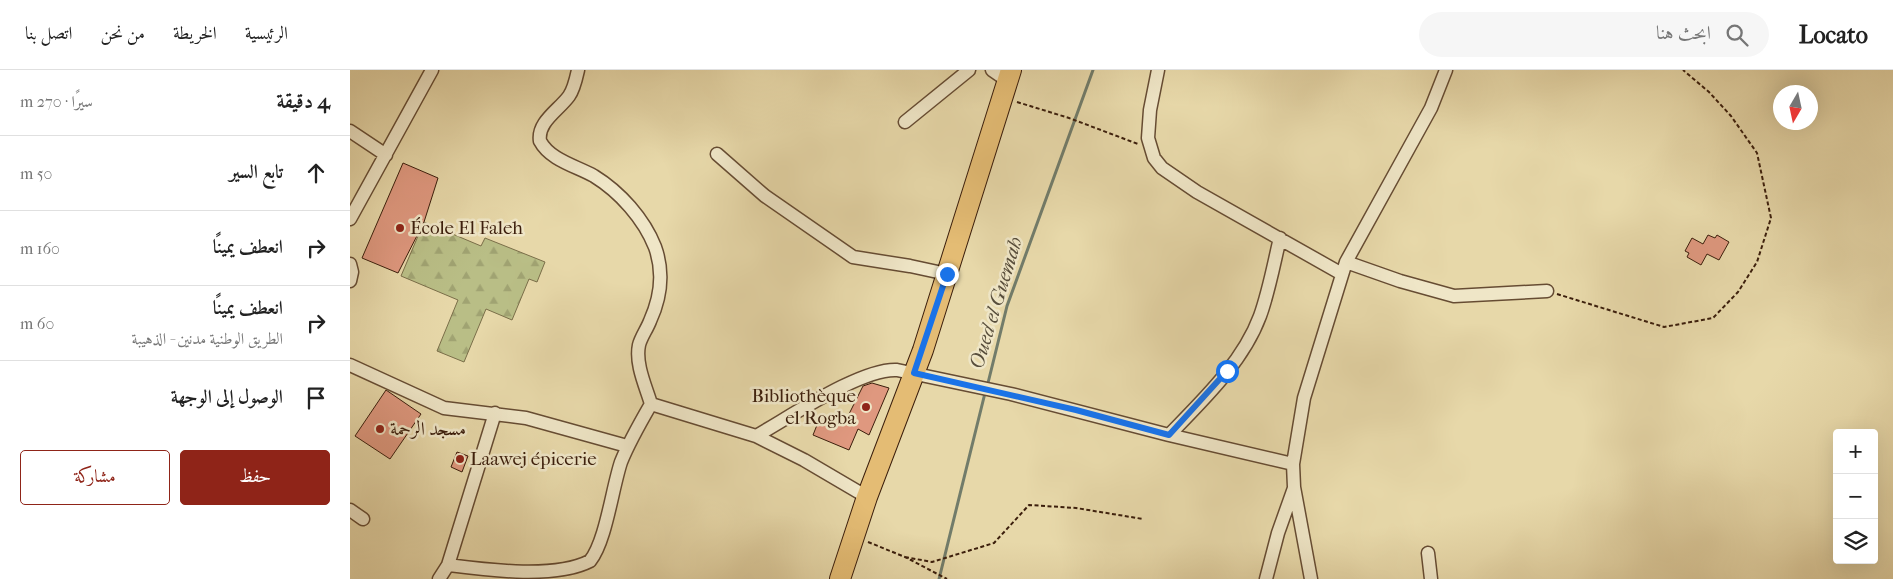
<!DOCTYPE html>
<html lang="ar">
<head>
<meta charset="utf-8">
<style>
	body { margin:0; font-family:"IM FELL French Canon",Amiri,serif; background:#f6f6f6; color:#222; direction:rtl }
	.controls { position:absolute; right:15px; bottom:15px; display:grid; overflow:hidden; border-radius:5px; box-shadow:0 5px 20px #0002 }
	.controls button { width:45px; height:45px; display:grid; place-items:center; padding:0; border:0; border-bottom:1px solid #e0e0e0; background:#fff; color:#222; font:25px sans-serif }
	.compass { position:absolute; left:1423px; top:15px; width:45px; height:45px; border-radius:50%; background:#fff; box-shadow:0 5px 20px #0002; rotate:189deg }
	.stop { position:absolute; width:15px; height:15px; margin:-11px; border:4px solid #1a73e8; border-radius:50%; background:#fff }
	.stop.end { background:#1a73e8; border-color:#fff; box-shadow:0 1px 5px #0008 }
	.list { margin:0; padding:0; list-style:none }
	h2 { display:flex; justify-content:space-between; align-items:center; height:65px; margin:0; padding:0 20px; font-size:21px }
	h2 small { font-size:16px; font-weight:400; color:#767676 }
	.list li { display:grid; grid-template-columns:32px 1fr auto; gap:15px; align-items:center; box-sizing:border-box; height:75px; padding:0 20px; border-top:1px solid #e0e0e0 }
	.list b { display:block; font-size:19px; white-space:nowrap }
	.list p { margin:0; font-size:16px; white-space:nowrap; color:#767676 }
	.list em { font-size:16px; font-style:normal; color:#767676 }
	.actions { display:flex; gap:10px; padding:15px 20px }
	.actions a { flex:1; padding:11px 0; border:1px solid #8f2418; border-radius:5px; text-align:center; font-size:18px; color:#8f2418 }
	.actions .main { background:#8f2418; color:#fff }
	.icon { flex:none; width:28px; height:28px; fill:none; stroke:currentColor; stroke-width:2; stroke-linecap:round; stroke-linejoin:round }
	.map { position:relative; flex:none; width:1543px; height:509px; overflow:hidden; direction:ltr }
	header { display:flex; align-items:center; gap:30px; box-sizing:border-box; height:70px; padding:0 25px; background:#fff; border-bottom:1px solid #e0e0e0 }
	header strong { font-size:24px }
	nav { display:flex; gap:28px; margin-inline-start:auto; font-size:18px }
	.search { width:350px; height:45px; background:#f6f6f6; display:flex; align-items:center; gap:12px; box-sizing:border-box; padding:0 18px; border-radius:28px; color:#767676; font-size:19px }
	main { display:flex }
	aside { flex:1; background:#fff }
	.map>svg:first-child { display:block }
	.forest { fill:url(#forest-firs); stroke:#7a6e49 }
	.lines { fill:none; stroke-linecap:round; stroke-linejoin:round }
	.stream { stroke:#727c6a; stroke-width:3 }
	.building { fill:#df987f; stroke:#3b1e0c }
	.street-casing { stroke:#664c33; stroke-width:15 }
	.primary-casing { stroke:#3b1e0c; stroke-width:22 }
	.path { stroke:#3b1e0c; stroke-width:2; stroke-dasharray:4 2.5; stroke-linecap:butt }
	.street { stroke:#efe6c7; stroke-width:12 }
	.primary { stroke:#e4bc74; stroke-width:20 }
	.route { stroke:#1a73e8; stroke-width:6 }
	.poi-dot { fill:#8f2418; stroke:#efe6c7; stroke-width:2 }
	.labels { text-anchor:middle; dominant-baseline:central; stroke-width:5; stroke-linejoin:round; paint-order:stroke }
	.poi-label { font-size:19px; fill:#3b1e0c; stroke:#efe6c7; text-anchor:start }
	.water-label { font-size:20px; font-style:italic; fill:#574d3b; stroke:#efe6c7 }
</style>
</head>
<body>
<header>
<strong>Locato</strong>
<div class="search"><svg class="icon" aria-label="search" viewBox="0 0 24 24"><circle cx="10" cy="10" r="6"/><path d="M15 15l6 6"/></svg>ابحث هنا</div>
<nav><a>الرئيسية</a><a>الخريطة</a><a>من نحن</a><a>اتصل بنا</a></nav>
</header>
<main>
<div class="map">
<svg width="1543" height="509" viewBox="0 0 1543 509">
	<defs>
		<pattern id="forest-firs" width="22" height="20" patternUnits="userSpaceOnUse" patternTransform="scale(1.25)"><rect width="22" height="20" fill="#b9be86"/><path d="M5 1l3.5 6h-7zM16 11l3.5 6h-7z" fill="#a0a372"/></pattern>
	</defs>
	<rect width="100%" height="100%" fill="#e7d8a9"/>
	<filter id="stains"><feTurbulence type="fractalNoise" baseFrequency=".004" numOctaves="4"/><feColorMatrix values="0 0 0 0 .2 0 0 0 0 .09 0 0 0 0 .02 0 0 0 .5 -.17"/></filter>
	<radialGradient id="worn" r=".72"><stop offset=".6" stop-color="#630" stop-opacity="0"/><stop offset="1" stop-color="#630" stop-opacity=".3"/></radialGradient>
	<!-- forest -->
	<path class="forest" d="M74 152 131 176 135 168 195 192 187 212 179 209 162 250 136 239 114 292 87 281 108 230 51 206Z"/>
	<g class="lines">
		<!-- stream -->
		<path class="stream" d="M637 317 657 236 743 0
			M589 509 635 323"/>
	</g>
	<!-- building -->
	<path class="building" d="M53 93 88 108 74 152 48 203 12 188Z
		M1358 165 1365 168 1367 165 1379 172 1369 190 1357 184 1351 195 1337 187 1339 183 1335 181 1342 168 1353 174Z
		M522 313 539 318 519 365 508 359 499 380 463 365 471 345 494 354 513 316Z
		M36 320 71 344 40 389 5 366Z
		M107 382 118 386 112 402 101 397Z"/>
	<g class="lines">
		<!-- street casing -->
		<g class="street-casing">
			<path id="street" d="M228 0C226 9 224 19 219 26 209 40 187 52 190 71 200 90 226 96 244 106 270 122 294 149 305 177 314 202 311 227 300 251 297 259 291 267 289 275 285 294 296 317 301 334
				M642 0 658 11
				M808 0 800 40 798 68 804 88 812 98 847 122 992 204
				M555 52 619 0
				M0 61 36 85
				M367 84 415 126 503 187 560 196 597 204
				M0 149 82 0
				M996 192 1050 211 1104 226 1197 221
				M0 194 2 202 0 211
				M0 295 94 338 176 348 277 376
				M819 365C853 330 893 292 910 246 919 221 924 193 930 168
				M406 366C440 347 511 298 547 300L661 324 819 365 943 394
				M0 440 13 449
				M1078 483 1081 509
				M98 495C138 500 205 509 240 491 256 471 262 419 271 392 279 372 290 353 301 334L406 366 454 390 517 427
				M89 509 98 495 145 343
				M916 509 928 463 944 418
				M961 509 944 417 943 394 954 328 996 192 1081 38 1096 0"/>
		</g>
		<!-- primary casing -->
		<g class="primary-casing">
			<path id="primary" d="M490 509 517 427 573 280 661 0"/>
		</g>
		<!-- path -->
		<path class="path" d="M667 32 719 48 788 74
			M1207 224 1314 257 1363 248 1388 222 1407 192 1421 148 1407 83 1381 46 1359 22 1333 0
			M518 472 555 487 597 509
			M555 487 582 492 644 473 679 435 726 438 793 449"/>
		<!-- street -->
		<use href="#street" class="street"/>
		<!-- primary -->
		<use href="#primary" class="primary"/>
	</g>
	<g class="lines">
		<!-- route -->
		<path class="route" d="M597 204 564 303 726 340 819 365 877 301"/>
	</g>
	<!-- markers -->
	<g class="poi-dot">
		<circle cx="50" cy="158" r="5"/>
		<circle cx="516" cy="337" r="5"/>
		<circle cx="30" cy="359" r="5"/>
		<circle cx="110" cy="389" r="5"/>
	</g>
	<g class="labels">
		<!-- poi labels -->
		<g class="poi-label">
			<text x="60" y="158">École El Faleh</text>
			<text x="506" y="326" text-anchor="end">Bibliothèque<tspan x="506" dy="22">el Rogba</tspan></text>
			<text x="40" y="359">مسجد الرحمة</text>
			<text x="120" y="389">Laawej épicerie</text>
		</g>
		<!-- water labels -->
		<g class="water-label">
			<text transform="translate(646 233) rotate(-73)">Oued el Guemah</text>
		</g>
	</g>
	<rect width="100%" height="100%" filter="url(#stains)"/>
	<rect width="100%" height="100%" fill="url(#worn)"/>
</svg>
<div class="controls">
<button>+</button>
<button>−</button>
<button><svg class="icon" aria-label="layers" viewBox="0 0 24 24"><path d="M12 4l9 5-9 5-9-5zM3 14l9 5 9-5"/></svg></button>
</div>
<svg class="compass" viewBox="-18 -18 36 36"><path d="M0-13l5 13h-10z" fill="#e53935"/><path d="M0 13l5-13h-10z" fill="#767676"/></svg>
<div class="stop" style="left:877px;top:301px"></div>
<div class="stop end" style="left:597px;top:204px"></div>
</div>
<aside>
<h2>4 دقيقة<small>سيرًا · 270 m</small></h2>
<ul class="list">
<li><svg class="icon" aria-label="ahead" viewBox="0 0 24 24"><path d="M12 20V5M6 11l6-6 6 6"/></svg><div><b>تابع السير</b></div><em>50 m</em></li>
<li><svg class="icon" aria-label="right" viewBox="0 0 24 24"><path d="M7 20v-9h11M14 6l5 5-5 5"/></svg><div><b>انعطف يمينًا</b></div><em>160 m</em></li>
<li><svg class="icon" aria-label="right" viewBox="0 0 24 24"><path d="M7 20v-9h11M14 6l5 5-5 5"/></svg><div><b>انعطف يمينًا</b><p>الطريق الوطنية مدنين - الذهيبة</p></div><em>60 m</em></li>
<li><svg class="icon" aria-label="arrive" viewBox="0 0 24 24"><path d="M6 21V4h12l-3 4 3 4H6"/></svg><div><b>الوصول إلى الوجهة</b></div></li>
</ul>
<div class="actions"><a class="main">حفظ</a><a>مشاركة</a></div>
</aside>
</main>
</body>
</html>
